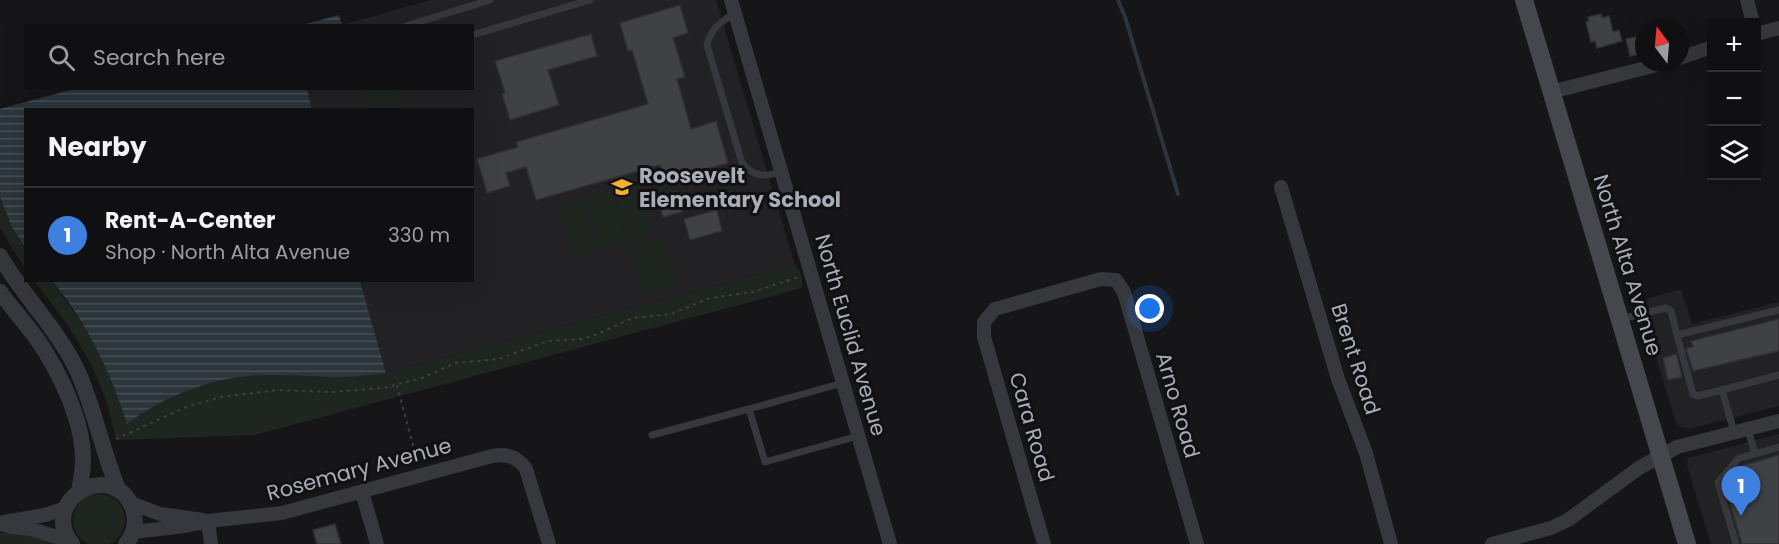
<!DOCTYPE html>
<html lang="en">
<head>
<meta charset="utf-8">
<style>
	body { margin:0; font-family:Poppins,sans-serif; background:#1e1e20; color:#f1f3f6 }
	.controls { position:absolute; right:18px; top:18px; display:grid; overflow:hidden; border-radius:0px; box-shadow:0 6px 24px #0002 }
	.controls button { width:54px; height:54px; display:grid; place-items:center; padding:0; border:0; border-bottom:2px solid #303032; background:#101012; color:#f1f3f6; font:30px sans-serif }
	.compass { position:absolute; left:1635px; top:18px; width:54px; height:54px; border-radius:50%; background:#101012; box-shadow:0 6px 24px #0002; rotate:344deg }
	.you { position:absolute; left:1150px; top:309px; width:21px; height:21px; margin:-15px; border:4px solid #fff; border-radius:50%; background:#1a73e8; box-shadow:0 0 0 9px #1a73e833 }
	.badge { display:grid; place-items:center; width:39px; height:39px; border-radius:50%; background:#f2b134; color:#fff; font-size:20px; font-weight:700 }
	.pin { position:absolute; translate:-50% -50px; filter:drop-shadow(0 2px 3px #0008) }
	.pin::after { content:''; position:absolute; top:32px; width:21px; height:18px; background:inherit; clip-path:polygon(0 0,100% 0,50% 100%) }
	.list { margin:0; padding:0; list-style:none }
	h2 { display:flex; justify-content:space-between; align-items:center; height:78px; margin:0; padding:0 24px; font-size:26px }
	h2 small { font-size:20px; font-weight:400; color:#9c9d9f }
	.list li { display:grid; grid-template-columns:39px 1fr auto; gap:18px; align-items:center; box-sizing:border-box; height:96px; padding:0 24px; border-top:2px solid #303032 }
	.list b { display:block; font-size:22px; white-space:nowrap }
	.list p { margin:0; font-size:20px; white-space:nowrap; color:#9c9d9f }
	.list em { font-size:20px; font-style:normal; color:#9c9d9f }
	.icon { flex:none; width:33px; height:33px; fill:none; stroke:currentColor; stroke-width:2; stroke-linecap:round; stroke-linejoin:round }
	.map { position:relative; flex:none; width:1779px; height:544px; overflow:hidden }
	.search { position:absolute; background:#101012; box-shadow:0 6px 24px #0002; left:24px; top:24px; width:450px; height:66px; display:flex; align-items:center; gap:15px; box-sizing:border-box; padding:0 21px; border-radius:0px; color:#9c9d9f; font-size:22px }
	.panel { position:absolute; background:#101012; box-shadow:0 6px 24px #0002; left:24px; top:108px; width:450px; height:174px; border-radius:0px }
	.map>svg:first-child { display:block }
	.built { fill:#222225 }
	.green { fill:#1e261f }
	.water { fill:url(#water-rules) }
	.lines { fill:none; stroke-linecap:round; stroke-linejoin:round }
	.stream { stroke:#2c353c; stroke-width:4 }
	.building { fill:#404145; stroke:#303034; stroke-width:1.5 }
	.path { stroke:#3d3f44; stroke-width:2; stroke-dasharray:3 4.5; stroke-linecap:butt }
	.service { stroke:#37383d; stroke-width:7 }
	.minor { stroke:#37383d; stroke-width:14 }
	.tertiary { stroke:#37383d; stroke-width:16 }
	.secondary { stroke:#45474d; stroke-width:18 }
	.labels { text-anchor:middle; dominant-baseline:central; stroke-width:6; stroke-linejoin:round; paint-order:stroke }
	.poi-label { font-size:21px; font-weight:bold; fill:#a8adb8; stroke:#111113; text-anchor:start }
	.street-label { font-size:21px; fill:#a8adb8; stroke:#111113 }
</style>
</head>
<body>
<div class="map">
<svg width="1779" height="544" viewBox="0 0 1779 544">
	<defs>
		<pattern id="water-rules" width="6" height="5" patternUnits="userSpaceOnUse" patternTransform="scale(1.5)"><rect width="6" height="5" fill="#2c353c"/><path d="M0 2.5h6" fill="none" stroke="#485056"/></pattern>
	</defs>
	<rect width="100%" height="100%" fill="#161618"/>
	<!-- built -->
	<path class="built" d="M431 0H716L795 265 386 373 360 281 472 280V110L312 109 307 89 472 88V26L342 25Z
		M1681 289 1692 324 1779 302V406L1689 429 1679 426 1675 420 1639 301Z
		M1779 434V544H1711L1687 465 1688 458Z"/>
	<!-- green -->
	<path class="green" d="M361 89H398L404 109H368Z
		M639 184 653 234 628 241 614 191Z
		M612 192 626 242 601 249 586 199Z
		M0 197 12 227 25 247V269L0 228Z
		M584 200 598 250 573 257 559 207Z
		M665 238 679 284 644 294 631 247Z
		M795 265C802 273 803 278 802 288L255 435 117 440C112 425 110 410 104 395 88 352 63 316 34 281H52L89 334 107 368 128 423C158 400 196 385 234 378 268 372 305 377 340 377 355 377 371 375 386 373Z
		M73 520a26 26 0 1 1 52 0a26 26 0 1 1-52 0Z
		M0 533C18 533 41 532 56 544H0Z"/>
	<!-- water -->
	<path class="water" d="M339 15 342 25H302Z
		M307 89 312 109 26 110 25 247 12 227 0 197V109L74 89Z
		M52 281H360L386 373C371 375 355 377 340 377 305 377 268 372 233 378 195 385 158 400 127 424 111 372 87 323 52 281Z"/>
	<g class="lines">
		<!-- stream -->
		<path class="stream" d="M1118 0 1125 17 1178 194"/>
	</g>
	<!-- building -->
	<path class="building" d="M680 5 688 33 673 38 685 77 677 79 691 129 716 121 728 163 664 181 660 165 536 200 526 167 506 173 510 186 487 193 477 159 518 147 516 142 648 104 632 50 628 51 620 23Z
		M1601 14 1602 18 1609 16 1613 32 1619 30 1622 41 1597 48 1595 41 1591 42 1586 22 1589 21 1588 17Z
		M591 34 597 56 548 70 559 105 510 120 502 94 505 93 495 61Z
		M1644 35V53L1630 56 1626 39Z
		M676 191 682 212 663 217 657 196Z
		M717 210 722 231 690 240 684 219Z
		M1779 319V351L1693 371 1686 348 1693 347 1691 341Z
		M1676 352 1682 377 1668 380 1663 358 1676 354Z
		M1779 455V544H1742L1726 491 1746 485 1741 466Z
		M335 524 341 544H317L313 530Z"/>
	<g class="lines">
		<!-- path -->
		<path class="path" d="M397 385 418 464
			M116 439 186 407 221 397 278 390 331 392 383 388 422 378 455 363 498 359 548 341 581 339 595 335 633 318 671 314 710 298 753 292 798 277"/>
		<!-- service -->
		<path class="service" d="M735 13C721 22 711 28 707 45L742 163C754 177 764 177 781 172
			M406 26 490 0
			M472 35 590 0
			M1621 319 1666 308 1671 311 1677 335 1779 310
			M1677 335 1693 394 1698 396 1722 390
			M843 383 749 409 765 462 858 436
			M1734 432 1722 390 1779 375
			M652 435 749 409
			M1755 454 1779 447
			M1736 544 1718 482 1739 458 1755 454 1748 429"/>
		<!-- minor -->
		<path class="minor" d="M731 0 890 544
			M1747 0 1753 22
			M1756 34 1779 28
			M1680 58 1712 47
			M1551 92 1665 63
			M1281 187 1338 379 1366 453 1391 544
			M362 492 377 544
			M131 503 160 514 203 520
			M208 521 211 544
			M4 522 45 515 66 508
			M0 524 11 527 31 529 70 541
			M133 532 185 526 208 521 282 513 492 456C507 453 518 457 526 469L549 544
			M1044 544 984 337V322L995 309 1101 279 1116 280 1124 292 1197 544
			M1492 544 1551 528 1568 520 1639 468 1677 447 1779 421"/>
		<!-- tertiary -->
		<path class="tertiary" d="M0 256C23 296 57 328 77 370 95 409 102 452 119 491
			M0 292C12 308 25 323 37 339 59 371 83 420 83 459 83 470 81 481 79 491
			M72 544C37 498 115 458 133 509 137 522 134 534 126 544"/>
		<!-- secondary -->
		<path class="secondary" d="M1524 0 1687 544"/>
	</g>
	<!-- icons -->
	<defs>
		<g id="school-bare" transform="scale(1.62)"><path d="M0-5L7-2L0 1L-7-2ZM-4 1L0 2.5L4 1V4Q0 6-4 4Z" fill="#f2b134" stroke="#111113" stroke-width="2.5" paint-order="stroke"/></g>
	</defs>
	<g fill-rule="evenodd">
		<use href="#school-bare" x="622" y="187"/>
	</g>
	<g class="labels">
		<!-- poi labels -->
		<g class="poi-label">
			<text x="639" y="175">Roosevelt<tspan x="639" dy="24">Elementary School</tspan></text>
		</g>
		<!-- street labels -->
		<g class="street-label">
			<text transform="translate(1628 265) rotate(73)">North Alta Avenue</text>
			<text transform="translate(851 335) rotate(74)">North Euclid Avenue</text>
			<text transform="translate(1356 359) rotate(72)">Brent Road</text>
			<text transform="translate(1178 405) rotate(74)">Arno Road</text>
			<text transform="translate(1032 427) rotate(74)">Cara Road</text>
			<text transform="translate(359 469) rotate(-15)">Rosemary Avenue</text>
		</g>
	</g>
</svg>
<div class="controls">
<button>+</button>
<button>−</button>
<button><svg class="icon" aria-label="layers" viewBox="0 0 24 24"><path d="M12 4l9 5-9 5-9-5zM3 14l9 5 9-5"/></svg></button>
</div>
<svg class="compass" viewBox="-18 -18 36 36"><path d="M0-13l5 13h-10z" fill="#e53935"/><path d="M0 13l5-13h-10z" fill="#9c9d9f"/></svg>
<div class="you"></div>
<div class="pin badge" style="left:1741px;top:516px;background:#3f7fe0">1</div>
<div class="search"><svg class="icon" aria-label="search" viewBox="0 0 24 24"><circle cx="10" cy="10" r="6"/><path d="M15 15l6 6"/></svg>Search here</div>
<section class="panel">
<h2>Nearby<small></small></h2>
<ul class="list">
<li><span class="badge" style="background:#3f7fe0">1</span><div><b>Rent-A-Center</b><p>Shop · North Alta Avenue</p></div><em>330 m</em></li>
</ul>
</section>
</div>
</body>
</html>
